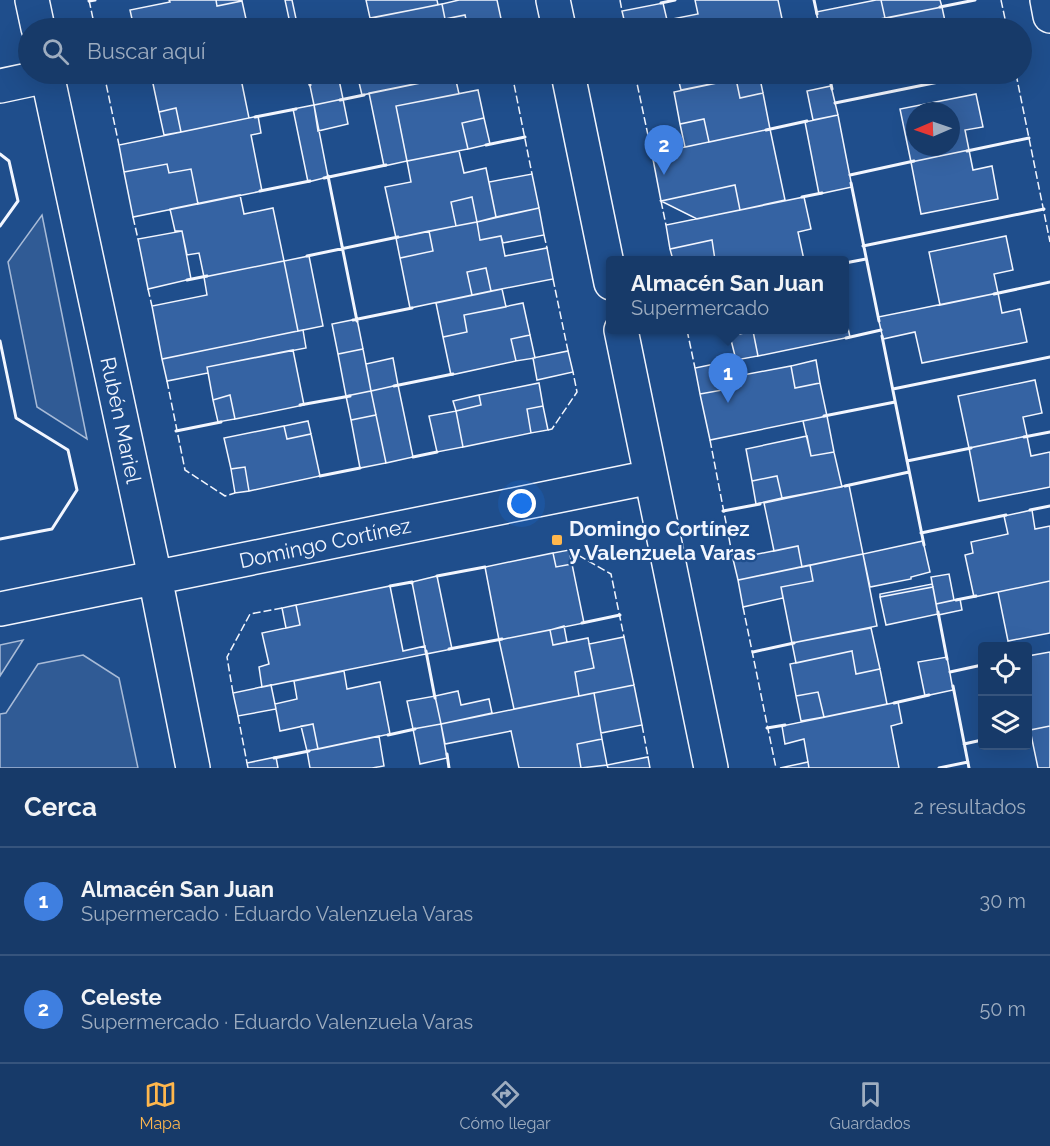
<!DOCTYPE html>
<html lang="es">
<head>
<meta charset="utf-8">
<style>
	body { margin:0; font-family:Raleway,sans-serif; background:#20416f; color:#f1f3f6 }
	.controls { position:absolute; right:18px; bottom:18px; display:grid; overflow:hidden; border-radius:6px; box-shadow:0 6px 24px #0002 }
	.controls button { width:54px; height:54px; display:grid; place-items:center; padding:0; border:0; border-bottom:2px solid #36547d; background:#173a69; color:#f1f3f6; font:30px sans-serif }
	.compass { position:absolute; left:906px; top:102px; width:54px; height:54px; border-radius:50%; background:#173a69; box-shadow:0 6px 24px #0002; rotate:268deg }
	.you { position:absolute; left:522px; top:504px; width:21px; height:21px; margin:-15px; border:4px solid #fff; border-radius:50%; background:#1a73e8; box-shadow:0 0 0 9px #1a73e833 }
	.badge { display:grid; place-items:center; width:39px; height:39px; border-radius:50%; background:#ffb74d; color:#fff; font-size:20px; font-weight:700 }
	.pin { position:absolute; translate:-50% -50px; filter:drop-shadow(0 2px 3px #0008) }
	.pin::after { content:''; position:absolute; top:32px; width:21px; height:18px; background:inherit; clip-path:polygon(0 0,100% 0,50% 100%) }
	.popup { position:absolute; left:606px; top:256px; width:243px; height:78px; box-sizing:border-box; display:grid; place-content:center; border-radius:6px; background:#173a69; filter:drop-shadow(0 2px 4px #0005); font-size:20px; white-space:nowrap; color:#9eadc0 }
	.popup b { font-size:22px; color:#f1f3f6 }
	.popup::after { content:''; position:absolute; left:50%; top:100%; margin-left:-12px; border:12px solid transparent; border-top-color:#173a69 }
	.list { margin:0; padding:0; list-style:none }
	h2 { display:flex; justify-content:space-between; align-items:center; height:78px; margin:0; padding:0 24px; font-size:26px }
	h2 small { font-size:20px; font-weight:400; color:#9eadc0 }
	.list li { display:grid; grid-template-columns:39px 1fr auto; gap:18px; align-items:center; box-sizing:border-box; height:108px; padding:0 24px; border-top:2px solid #36547d }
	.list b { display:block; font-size:22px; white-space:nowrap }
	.list p { margin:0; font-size:20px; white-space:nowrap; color:#9eadc0 }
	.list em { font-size:20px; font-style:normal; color:#9eadc0 }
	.icon { flex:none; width:33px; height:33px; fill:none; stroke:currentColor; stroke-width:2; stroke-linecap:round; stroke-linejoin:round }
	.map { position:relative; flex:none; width:1050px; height:768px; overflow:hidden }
	.search { position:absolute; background:#173a69; box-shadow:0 6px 24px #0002; left:18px; right:18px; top:18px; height:66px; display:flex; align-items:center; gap:15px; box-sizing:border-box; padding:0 21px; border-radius:33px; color:#9eadc0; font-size:22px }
	.sheet { height:294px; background:#173a69 }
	nav { display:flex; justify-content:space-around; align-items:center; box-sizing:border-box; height:84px; border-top:2px solid #36547d; background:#173a69; font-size:16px; color:#9eadc0 }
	nav a { display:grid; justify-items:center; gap:3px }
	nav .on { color:#ffb74d }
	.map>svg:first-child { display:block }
	.built { fill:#305b95; stroke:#a8bbd7; stroke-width:1.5 }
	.building { fill:#3563a3; stroke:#f2f6ff; stroke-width:1.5; fill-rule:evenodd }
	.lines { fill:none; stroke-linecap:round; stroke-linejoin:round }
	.minor-casing { stroke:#f2f6ff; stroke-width:36 }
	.minor { stroke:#1f4e8c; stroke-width:33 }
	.fence { stroke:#f2f6ff; stroke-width:1.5; stroke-dasharray:8 3; stroke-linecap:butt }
	.wall { stroke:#f2f6ff; stroke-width:3 }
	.poi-dot { fill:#ffb74d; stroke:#1f4e8c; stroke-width:2 }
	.labels { text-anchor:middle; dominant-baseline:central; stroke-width:4.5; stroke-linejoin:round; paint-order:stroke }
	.street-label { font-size:21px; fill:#f2f6ff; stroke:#1f4e8c }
	.poi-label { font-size:21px; font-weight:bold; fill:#f2f6ff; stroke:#1f4e8c; text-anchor:start }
</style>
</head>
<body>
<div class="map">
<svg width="1050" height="768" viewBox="0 0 1050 768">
	<rect width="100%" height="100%" fill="#1f4e8c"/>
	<!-- built -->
	<path class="built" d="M42 215 87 439 37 407 8 262Z
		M23 640 0 676V645Z
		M83 655 119 678 138 768H0V714L6 713 38 664Z"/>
	<!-- building -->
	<path class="building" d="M169 0H216L217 6 242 1 248 28H134L130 10 170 2Z
		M216 0H242V1L217 6Z
		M285 0H292L298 28H291Z
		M366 0H437L438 5 370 18Z
		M497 0 503 28H468L465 15 445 19 442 4 459 0Z
		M695 0H778L784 28H668L667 20 698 14Z
		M876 0H881L885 18 834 28H820L816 12Z
		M881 0H940L942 7 885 18Z
		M663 3 667 20 626 28 622 11Z
		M442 4 445 19 465 15 468 28H348L347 23Z
		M942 7 946 26 963 23 964 28H884L882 19Z
		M177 74H240L249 118 181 132 176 108 159 112 152 79Z
		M240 74H264L240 78Z
		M357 74H455V76L362 95Z
		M677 74H759L763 93 740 98 736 79 681 90Z
		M338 75 343 99 314 105 309 81Z
		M455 76 459 94 396 106 407 161 384 166 369 93Z
		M736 79 740 98 763 93 770 129 709 142 704 119 680 124 674 92Z
		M831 86 838 115 813 120 807 91Z
		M478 90 484 118 462 123 468 149 407 161 396 106Z
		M976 94 983 127 965 130 969 150 911 162 900 109ZM915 111H951V147H915Z
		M343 99 348 124 318 131 314 105Z
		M314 105 328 177 308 182 293 109Z
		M176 108 181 132 164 135 159 112Z
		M838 115 852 187 819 194 805 122Z
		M258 116 261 133 251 135 262 191 198 204 191 169 169 173 167 164 124 172 119 145Z
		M484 118 490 144 468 149 462 123Z
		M704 119 709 142 685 147 680 124Z
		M770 129 785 200 740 210 735 185 661 201 652 154Z
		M969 150 973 170 992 166 998 199 921 214 911 162Z
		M459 151 464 173 486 168 496 217 477 222 472 197 451 202 456 226 396 238 385 187 411 182 407 161Z
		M167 164 169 173 191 169 198 204 133 217 124 172Z
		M532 174 539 208 496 217 489 182Z
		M735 185 740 210 697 219 661 201Z
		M240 195 244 214 273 208 284 261 204 277 199 253 187 255 182 231H175L170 209Z
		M472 197 477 222 456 226 451 202Z
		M804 197 811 229 798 232 804 260H715L712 240 670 249 666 225Z
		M539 208 544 235 503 243 501 236 480 240 477 222Z
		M477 222 480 240 501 236 505 256 547 248 553 279 491 291 486 268 467 272 472 295 410 308 400 258 433 251 429 231Z
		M182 231 191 279 148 289 138 239Z
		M429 231 433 251 400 258 396 238Z
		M1006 236 1013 270 994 274 998 293 940 305 929 252Z
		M712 240 715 260H673L670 249Z
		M309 256 323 326 298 331 284 261Z
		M284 261 298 331 162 359 152 306 207 295 204 277Z
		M486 268 491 291 472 295 467 272Z
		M502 289 506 307 464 315 467 332 443 337 436 303Z
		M998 293 1002 313 1020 309 1027 342 922 363 915 332 883 339 878 317Z
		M523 303 530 335 511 339 516 361 451 375 443 337 467 332 464 315Z
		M357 319 363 349 338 354 332 324Z
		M846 319 850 337 758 356 753 331 730 336 729 330H845Z
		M303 330 306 348 207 367 208 373 167 381 162 359Z
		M753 331 758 356 736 360 730 336Z
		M530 335 535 358 516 361 511 339Z
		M363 349 371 391 346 396 338 354Z
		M293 350 304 405 235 419 230 395 213 400 207 367Z
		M568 351 573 372 537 380 533 358Z
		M393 358 398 385 371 391 366 364Z
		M816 360 820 383 795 388 791 366Z
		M729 361 734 388 700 394 695 368Z
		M791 366 795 388 820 383 827 416 710 440 700 394 734 388 732 377Z
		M1035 380 1042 413 1023 417 1027 436 969 448 958 396Z
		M539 383 543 406 527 409 531 433 463 447 456 411 481 405 479 395Z
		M398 385 413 457 386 463 371 391Z
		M371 391 376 415 351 420 346 396Z
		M230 395 235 419 218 422 213 400Z
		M479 395 481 405 456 411 453 401Z
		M543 406 548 430 531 433 527 409Z
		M456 411 463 447 437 452 429 416Z
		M376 415 386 463 360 468 351 420Z
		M827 416 834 452 811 456 803 421Z
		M308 421 311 434 287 439 284 426Z
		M284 426 287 439 311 434 320 476 249 491 245 467 231 469 224 438Z
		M807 436 811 456 834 452 842 487 782 498 777 476 752 481 746 449Z
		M1027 436 1031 456 1050 452V487L979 501 969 448Z
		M245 467 249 491 235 493 231 469Z
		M777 476 782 498 756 504 752 481Z
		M849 485 863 554 802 567 798 546 774 551 764 503Z
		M1032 510 1035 529 1050 526V581L974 597 965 555 973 553 971 542 1008 534 1004 516Z
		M923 541 930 572 911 577V579L870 587 863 554Z
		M798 546 802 567 738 580 733 559Z
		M569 550 572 564 556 567 553 553Z
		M553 553 556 567 572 564 584 623 499 640 485 567Z
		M863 554 877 626 792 643 781 587 813 581 810 565Z
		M810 565 813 581 781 587 783 598 743 607 738 580Z
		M949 574 954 600 936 604 931 577Z
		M437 576 452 649 426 654 412 582Z
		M1050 581V633L1008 641 998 592Z
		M932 584 933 587 880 597V594Z
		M390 586 403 651 425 646 426 654 262 687 259 667 269 664 262 633 300 625 296 605Z
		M933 587 938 614 886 625 880 597Z
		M960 599 962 610 938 615 936 604Z
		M296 605 300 625 286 628 282 608Z
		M564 626 567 642 553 645 550 630Z
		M871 628 880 669 856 674 852 651 796 663 792 643Z
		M550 630 553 645 588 638 594 668 575 672 579 696 514 709 499 640Z
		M624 637 634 685 579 696 575 672 594 668 589 644Z
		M852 651 856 674 880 669 887 704 824 717 818 692 796 696 790 664Z
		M1050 652V726L1030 730 1028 716V656Z
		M947 657 953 690 925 696 918 662Z
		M344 671 347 689 380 682 390 734 318 749 313 724 280 731 275 704 297 699 294 681Z
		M271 685 276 709 238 716 233 693Z
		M634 685 642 725 601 733 594 693Z
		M458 691 461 705 489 699 492 713 441 724 435 696Z
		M818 692 824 717 801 721 796 696Z
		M594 693 602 739 577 744 581 768H519L511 731 445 744 441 724Z
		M435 696 441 724 413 729 407 701Z
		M898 702 902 723 891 726 899 768H809L804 739 785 744 782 726Z
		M313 724 318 749 307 751 301 726Z
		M441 724 447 758 420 764 413 729Z
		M1050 726V768H1038L1030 730Z
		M379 736 384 766 372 768H310L307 751Z
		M602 739 607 765 581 768 577 744Z
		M276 757 278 768H248L247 763Z
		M648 757 650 768H608L607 765Z
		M808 762 809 768H780Z"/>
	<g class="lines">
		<!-- minor casing -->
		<g class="minor-casing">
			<path id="minor" d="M32 0 38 28
				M553 0 559 28
				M1047 0 1050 16
				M47 74 155 577 193 768
				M568 74 611 283
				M0 86 47 76
				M621 330 711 768
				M0 609 651 477"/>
		</g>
		<!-- minor -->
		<use href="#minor" class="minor"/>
		<!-- fence -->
		<path class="fence" d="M89 0 95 28
			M620 0 622 11
			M1001 0 1007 28
			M104 74 119 145
			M512 74 532 174
			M635 74 652 154
			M1016 74 1050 242
			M661 201 666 225
			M133 217 138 239
			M544 235 547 248
			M553 279 568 351
			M148 289 152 306
			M687 330 695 368
			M167 381 185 470 225 496 235 493
			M548 430 552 429 577 392 573 372
			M710 440 733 559
			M569 550 611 574 624 637
			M743 607 776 768
			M233 693 227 657 250 614 282 608
			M238 716 247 763
			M642 725 648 757"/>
		<!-- wall -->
		<path class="wall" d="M814 0 817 14
			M89 1 95 0
			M661 3 675 0
			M940 7 975 0
			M322 28 349 23
			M307 74 310 85
			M829 74 832 89
			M452 76 467 74
			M637 81 674 74
			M340 100 364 95
			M835 103 978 74
			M255 117 296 109
			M766 130 807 121
			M486 145 525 137
			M967 151 1029 138
			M0 154 9 161 18 201 0 226
			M850 175 914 161
			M328 176 357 321
			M324 178 386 165
			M851 183 879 321
			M260 191 310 181
			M802 197 822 193
			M863 246 1044 209
			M307 256 398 237
			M845 263 866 259
			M187 280 207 276
			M994 294 1050 282
			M353 320 412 308
			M882 336 924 545
			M846 338 881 330
			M0 341 16 418 68 450 77 490 52 529 0 539
			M394 386 453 374
			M893 389 1050 357
			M300 405 350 396
			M824 416 895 402
			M176 431 221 422
			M1024 437 1050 432
			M413 457 437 452
			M907 461 971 448
			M320 476 360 468
			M845 486 909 472
			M1030 510 1050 506
			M723 511 760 504
			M921 533 1006 515
			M437 576 485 567
			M390 586 412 582V583
			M956 600 976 596
			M938 612 947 659
			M582 623 620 615
			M449 649 502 639
			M426 651 435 698
			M753 652 794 643
			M950 672 982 665
			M953 686 969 768
			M894 703 929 695
			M767 728 785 725
			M388 735 415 729
			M964 744 982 740
			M447 754 449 768
			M274 758 309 751
			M939 768 968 762"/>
	</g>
	<!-- markers -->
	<rect class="poi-dot" x="551" y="534" width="12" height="12" rx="3"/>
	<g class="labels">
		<!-- street labels -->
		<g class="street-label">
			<text transform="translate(121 420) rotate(78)">Rubén Mariel</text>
			<text transform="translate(325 543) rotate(-12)">Domingo Cortínez</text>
		</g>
		<!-- poi labels -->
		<g class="poi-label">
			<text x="569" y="528">Domingo Cortínez<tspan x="569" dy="24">y Valenzuela Varas</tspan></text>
		</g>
	</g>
</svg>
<div class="controls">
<button><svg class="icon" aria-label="locate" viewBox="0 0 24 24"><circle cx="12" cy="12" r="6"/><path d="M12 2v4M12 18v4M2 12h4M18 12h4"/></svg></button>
<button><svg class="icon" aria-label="layers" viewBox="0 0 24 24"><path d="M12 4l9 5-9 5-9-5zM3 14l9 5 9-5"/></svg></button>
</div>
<svg class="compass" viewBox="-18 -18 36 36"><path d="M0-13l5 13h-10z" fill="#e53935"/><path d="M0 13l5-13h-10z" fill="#9eadc0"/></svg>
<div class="you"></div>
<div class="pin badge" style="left:728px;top:403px;background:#3f7fe0">1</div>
<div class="popup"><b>Almacén San Juan</b>Supermercado</div>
<div class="pin badge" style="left:664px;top:175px;background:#3f7fe0">2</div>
<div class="search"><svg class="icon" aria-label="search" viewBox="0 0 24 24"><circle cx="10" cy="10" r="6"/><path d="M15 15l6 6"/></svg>Buscar aquí</div>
</div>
<section class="sheet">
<h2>Cerca<small>2 resultados</small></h2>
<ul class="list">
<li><span class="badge" style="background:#3f7fe0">1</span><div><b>Almacén San Juan</b><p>Supermercado · Eduardo Valenzuela Varas</p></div><em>30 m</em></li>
<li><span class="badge" style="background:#3f7fe0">2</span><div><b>Celeste</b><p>Supermercado · Eduardo Valenzuela Varas</p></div><em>50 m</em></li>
</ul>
</section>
<nav>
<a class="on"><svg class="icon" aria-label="map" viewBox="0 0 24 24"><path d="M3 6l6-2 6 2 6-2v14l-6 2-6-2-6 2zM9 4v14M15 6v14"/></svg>Mapa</a>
<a><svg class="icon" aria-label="directions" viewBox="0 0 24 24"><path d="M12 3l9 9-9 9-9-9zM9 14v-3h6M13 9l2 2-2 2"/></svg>Cómo llegar</a>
<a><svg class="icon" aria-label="saved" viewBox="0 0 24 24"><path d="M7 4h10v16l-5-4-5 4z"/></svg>Guardados</a>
</nav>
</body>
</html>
